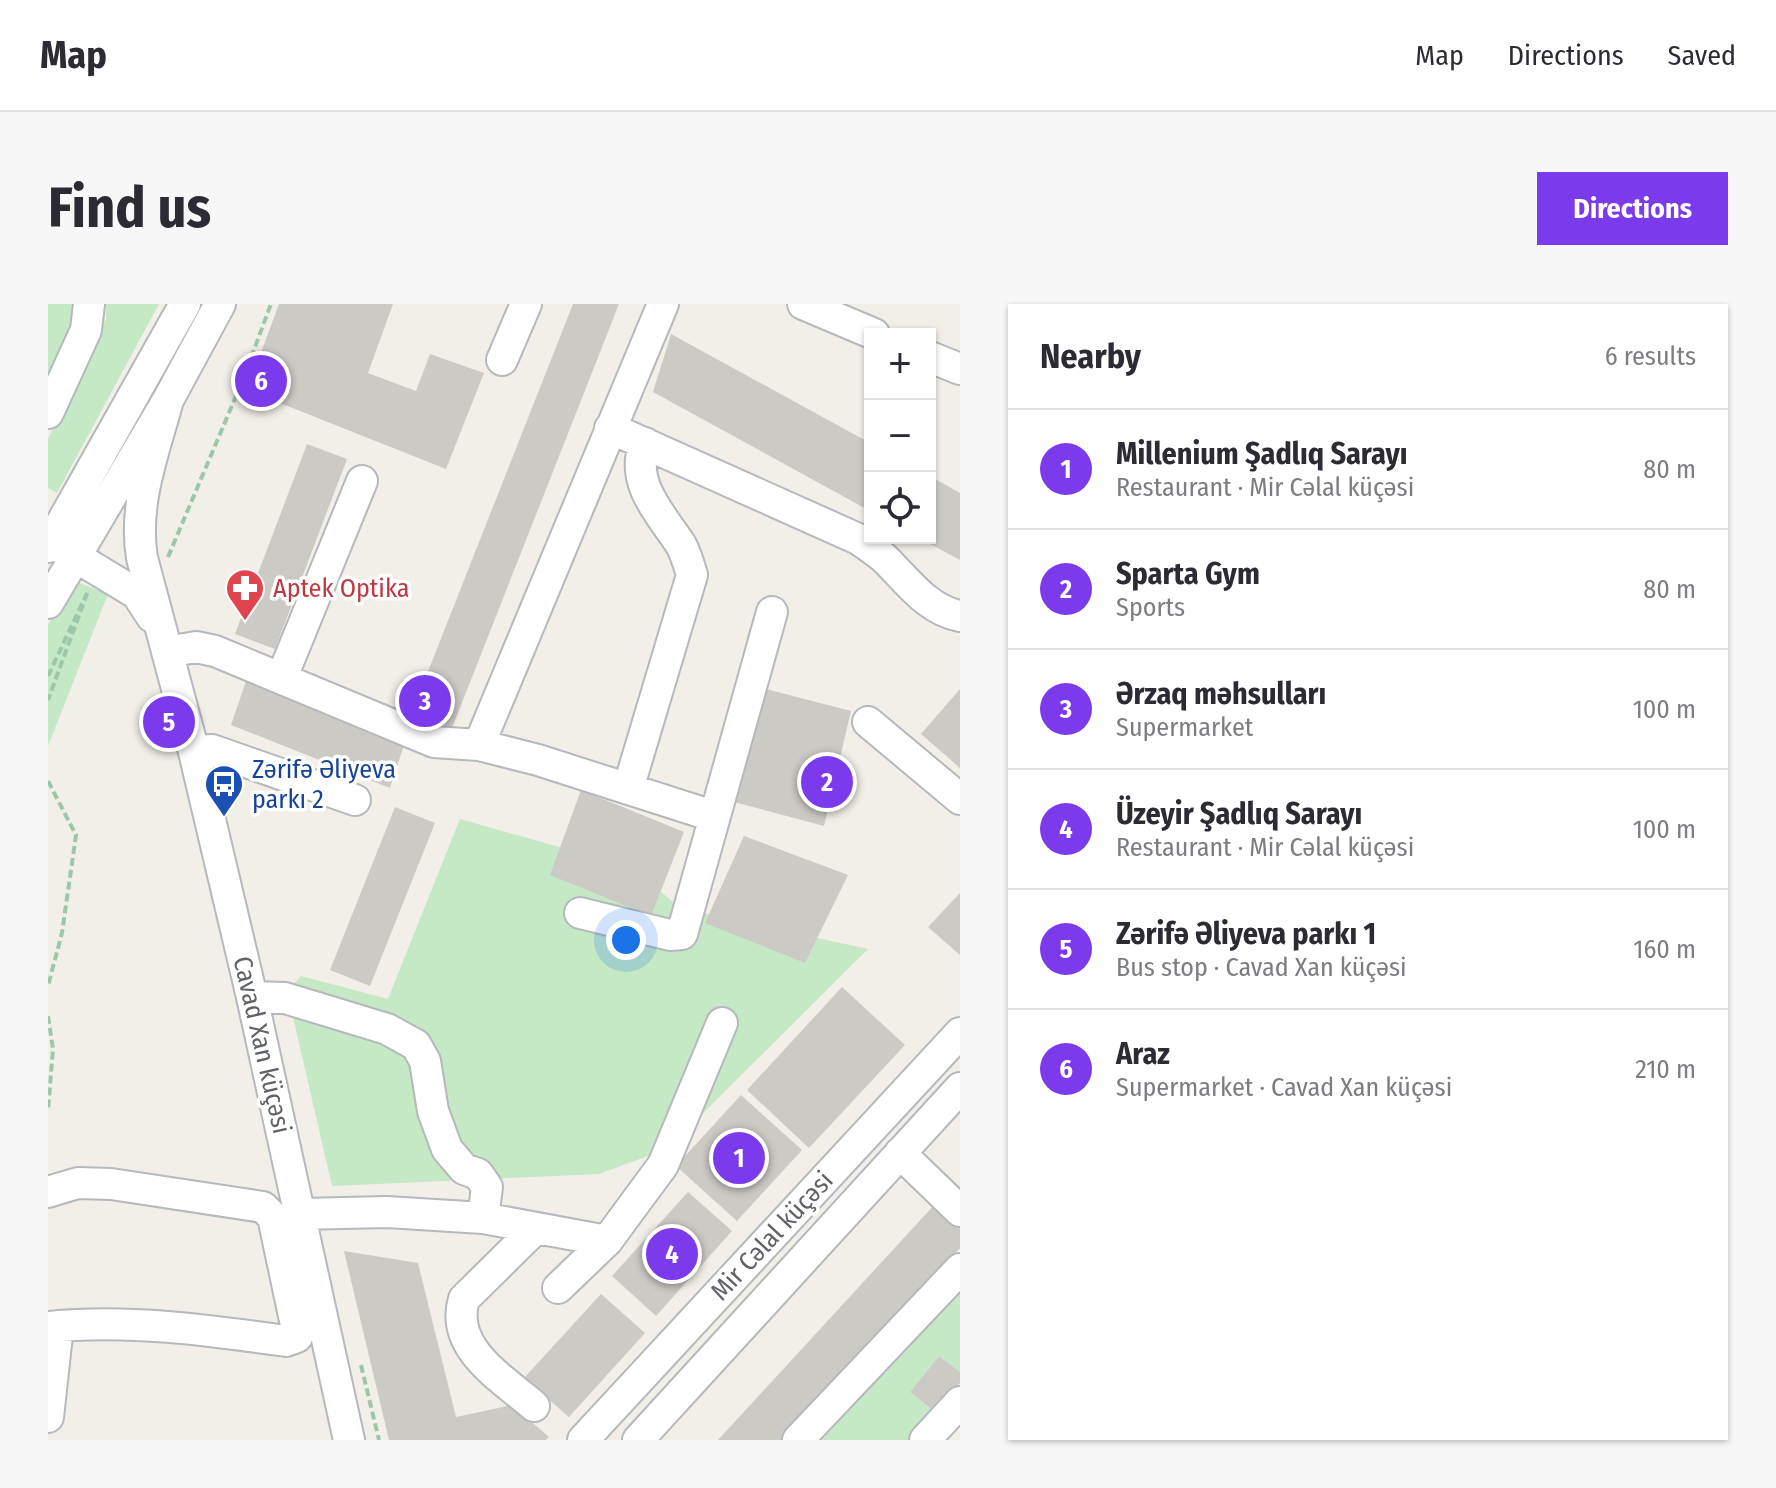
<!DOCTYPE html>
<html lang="en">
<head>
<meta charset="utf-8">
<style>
	body { margin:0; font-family:"Fira Sans Condensed",sans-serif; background:#f7f7f7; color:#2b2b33 }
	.controls { position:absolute; right:24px; top:24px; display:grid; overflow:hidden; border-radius:0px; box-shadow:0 2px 6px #0004 }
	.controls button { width:72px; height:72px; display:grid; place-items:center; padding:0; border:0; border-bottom:2px solid #e1e1e2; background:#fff; color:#2b2b33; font:40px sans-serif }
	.you { position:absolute; left:578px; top:636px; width:28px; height:28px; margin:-20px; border:6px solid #fff; border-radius:50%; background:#1a73e8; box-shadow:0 0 0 12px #1a73e833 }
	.badge { display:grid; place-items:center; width:52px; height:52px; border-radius:50%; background:#7c3aed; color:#fff; font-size:26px; font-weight:700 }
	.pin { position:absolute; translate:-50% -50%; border:4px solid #fff; box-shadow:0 2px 8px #0006 }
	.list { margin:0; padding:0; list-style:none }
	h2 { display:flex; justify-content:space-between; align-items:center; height:104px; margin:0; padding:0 32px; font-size:34px }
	h2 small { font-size:26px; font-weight:400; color:#7c7c81 }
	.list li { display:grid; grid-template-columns:52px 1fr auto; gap:24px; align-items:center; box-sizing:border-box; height:120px; padding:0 32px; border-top:2px solid #e1e1e2 }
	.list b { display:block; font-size:30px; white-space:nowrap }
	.list p { margin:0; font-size:26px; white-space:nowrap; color:#7c7c81 }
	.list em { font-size:26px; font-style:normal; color:#7c7c81 }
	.icon { flex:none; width:44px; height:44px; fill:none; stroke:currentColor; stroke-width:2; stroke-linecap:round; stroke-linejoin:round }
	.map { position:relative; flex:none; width:912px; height:1136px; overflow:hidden; border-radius:0px }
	header { display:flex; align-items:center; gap:48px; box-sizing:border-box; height:112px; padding:0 40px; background:#fff; border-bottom:2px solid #e1e1e2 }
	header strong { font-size:38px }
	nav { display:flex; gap:44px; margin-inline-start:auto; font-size:28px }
	.intro { display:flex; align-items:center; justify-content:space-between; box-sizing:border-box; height:192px; padding:0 48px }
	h1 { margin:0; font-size:56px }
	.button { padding:20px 36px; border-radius:0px; background:#7c3aed; color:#fff; font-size:28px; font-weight:700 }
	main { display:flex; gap:48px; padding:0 48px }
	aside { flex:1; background:#fff; border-radius:0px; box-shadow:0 2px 6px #0004 }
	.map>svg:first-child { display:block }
	.green { fill:#c5e8c5 }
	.building { fill:#cccac5 }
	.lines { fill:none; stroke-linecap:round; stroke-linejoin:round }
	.minor-casing { stroke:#b5b8bc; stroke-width:34 }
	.path { stroke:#9cc7a9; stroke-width:4; stroke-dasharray:8 4; stroke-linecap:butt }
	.minor { stroke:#fff; stroke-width:30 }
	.labels { text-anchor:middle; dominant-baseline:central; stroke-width:7; stroke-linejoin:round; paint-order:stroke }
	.health-label { font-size:26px; fill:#be3a42; stroke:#fff; text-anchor:start }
	.transit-label { font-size:26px; fill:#164399; stroke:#fff; text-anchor:start }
	.street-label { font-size:26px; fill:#5f6368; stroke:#fff }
</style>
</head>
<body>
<header>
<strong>Map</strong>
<nav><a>Map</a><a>Directions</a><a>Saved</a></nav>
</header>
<div class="intro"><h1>Find us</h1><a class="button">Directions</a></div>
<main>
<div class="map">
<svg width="912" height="1136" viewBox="0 0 912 1136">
	<rect width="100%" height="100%" fill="#f1efe8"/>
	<!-- green -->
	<path class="green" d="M0 0H28L22 29 0 74Z
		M58 0H111L9 189 0 184V135L58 15Z
		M24 276 60 290 0 442V321Z
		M412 515 585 564 632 604 820 645 619 845 551 870 284 882 239 687 253 672 340 695Z
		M912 980V1068L891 1052 862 1088 888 1109 864 1136H774Z"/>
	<!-- building -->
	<path class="building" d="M231 0H345L320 69 368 87 382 50 436 69 398 165 199 86Z
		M525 0H571L404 424 364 408Z
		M623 30 822 139V207L605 88Z
		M259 140 299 155 227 345 187 330Z
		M882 172 912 189V256L871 234H882Z
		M199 374 358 435 342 484 183 421Z
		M714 384 803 407 776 522 686 498Z
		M912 385V464L873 430Z
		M533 486 636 528 603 612 502 571Z
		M347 503 387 519 322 682 282 666Z
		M696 532 800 571 757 659 657 619Z
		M912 589V651L880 623Z
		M794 683 857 741 761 844 699 786Z
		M693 791 754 846 689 917 628 862Z
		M640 888 684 927 608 1012 564 972Z
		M888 899 912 921V944L736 1136H670Z
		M296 947 370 959 408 1113 464 1101 501 1133 498 1136H341Z
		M553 990 597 1029 521 1113 476 1074Z
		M891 1052 912 1068V1079L888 1109 862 1088Z"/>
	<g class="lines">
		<!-- minor casing -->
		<g class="minor-casing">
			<path id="minor" d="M755 0 826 30
				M882 53 912 65
				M454 56 478 0
				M120 96C106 148 85 200 94 254L146 448 204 693 301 1136
				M0 109 38 26 41 0
				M562 124 810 235C819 241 828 247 836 254 859 276 879 306 912 312
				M10 242 89 290 104 313
				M0 243 137 0
				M0 299 120 96 172 0
				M119 348 148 343 167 347 386 438 431 441 490 456 665 512
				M234 373 314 177
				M820 418 912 495
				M431 441 615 0
				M146 448 164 446 307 496
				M580 485 644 271C641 261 638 250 633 241 613 210 581 179 597 139
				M532 609 622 631 634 630 724 308
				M204 693 237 694 339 725 368 741 377 757 385 807 399 845 416 865 430 870 439 883 435 914
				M852 849 912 907
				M0 888 30 879 63 880 215 903 225 913 249 1026V1033L238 1037C159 1026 80 1015 0 1023
				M252 910 339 908 435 914 559 937
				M510 984 559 937 615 861 674 719
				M486 1102C454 1074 401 1044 416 995L488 924
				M0 1113 10 1022
				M535 1136 912 729
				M590 1136 912 784
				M750 1136 912 965
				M877 1136 912 1098"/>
		</g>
		<!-- path -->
		<path class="path" d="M120 253 194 78 223 0
			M0 372 40 287 0 396
			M0 477 28 531 14 629 0 682
			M0 712 5 745 0 806
			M313 1061 331 1136"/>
		<!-- minor -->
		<use href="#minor" class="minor"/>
	</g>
	<!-- icons -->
	<defs>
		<g id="pharmacy-pin" transform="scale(2)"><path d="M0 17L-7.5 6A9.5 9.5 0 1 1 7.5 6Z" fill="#e0444e" stroke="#fff"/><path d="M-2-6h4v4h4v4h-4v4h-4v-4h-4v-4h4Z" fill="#fff"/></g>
		<g id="bus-pin" transform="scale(2)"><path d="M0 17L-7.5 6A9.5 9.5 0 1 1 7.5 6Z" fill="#1a4fb4" stroke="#fff"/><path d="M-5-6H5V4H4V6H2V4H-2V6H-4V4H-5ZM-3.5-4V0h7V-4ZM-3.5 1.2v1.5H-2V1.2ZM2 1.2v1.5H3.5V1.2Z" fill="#fff"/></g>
	</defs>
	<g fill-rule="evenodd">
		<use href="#pharmacy-pin" x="197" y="284"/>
		<use href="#bus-pin" x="176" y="480"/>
	</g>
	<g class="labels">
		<!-- health labels -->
		<g class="health-label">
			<text x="225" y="284">Aptek Optika</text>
		</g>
		<!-- transit labels -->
		<g class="transit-label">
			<text x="204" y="465">Zərifə Əliyeva<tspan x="204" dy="30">parkı 2</tspan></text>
		</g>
		<!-- street labels -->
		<g class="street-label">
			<text transform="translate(214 741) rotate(77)">Cavad Xan küçəsi</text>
			<text transform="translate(724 932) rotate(-47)">Mir Cəlal küçəsi</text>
		</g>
	</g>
</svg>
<div class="controls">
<button>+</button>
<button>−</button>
<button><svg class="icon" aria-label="locate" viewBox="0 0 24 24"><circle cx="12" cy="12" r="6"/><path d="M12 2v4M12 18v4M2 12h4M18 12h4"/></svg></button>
</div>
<div class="you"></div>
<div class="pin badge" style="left:691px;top:854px">1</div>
<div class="pin badge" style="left:779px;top:478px">2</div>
<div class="pin badge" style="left:377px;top:397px">3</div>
<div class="pin badge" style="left:624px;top:950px">4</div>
<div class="pin badge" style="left:121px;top:418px">5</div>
<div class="pin badge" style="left:213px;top:77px">6</div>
</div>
<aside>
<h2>Nearby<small>6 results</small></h2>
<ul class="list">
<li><span class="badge">1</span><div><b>Millenium Şadlıq Sarayı</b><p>Restaurant · Mir Cəlal küçəsi</p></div><em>80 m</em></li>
<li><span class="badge">2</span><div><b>Sparta Gym</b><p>Sports</p></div><em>80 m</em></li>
<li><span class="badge">3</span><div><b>Ərzaq məhsulları</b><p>Supermarket</p></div><em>100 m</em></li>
<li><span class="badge">4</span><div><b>Üzeyir Şadlıq Sarayı</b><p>Restaurant · Mir Cəlal küçəsi</p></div><em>100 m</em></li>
<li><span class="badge">5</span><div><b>Zərifə Əliyeva parkı 1</b><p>Bus stop · Cavad Xan küçəsi</p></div><em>160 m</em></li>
<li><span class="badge">6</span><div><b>Araz</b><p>Supermarket · Cavad Xan küçəsi</p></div><em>210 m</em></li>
</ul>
</aside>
</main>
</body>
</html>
